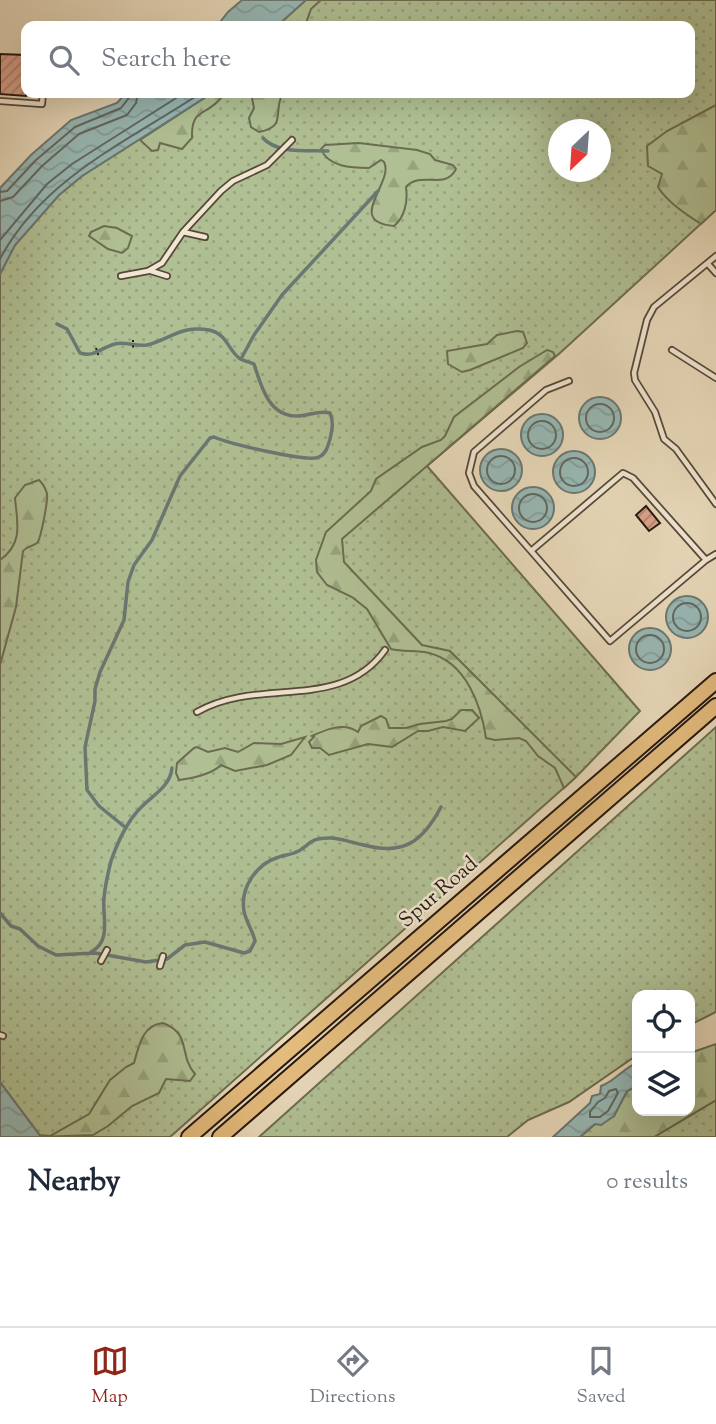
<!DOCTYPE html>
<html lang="en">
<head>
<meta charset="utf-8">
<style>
	body { margin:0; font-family:"Sorts Mill Goudy",serif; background:#f2f2f3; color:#1f2937 }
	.controls { position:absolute; right:21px; bottom:21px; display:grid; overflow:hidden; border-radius:14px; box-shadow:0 7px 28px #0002 }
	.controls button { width:63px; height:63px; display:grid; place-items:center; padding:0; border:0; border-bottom:2px solid #e0e1e3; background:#fff; color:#1f2937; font:35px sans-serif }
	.compass { position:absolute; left:548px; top:119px; width:63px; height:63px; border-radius:50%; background:#fff; box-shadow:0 7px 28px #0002; rotate:205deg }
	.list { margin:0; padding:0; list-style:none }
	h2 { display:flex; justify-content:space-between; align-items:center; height:91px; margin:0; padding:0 28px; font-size:30px }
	h2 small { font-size:23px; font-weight:400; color:#747a83 }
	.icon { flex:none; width:38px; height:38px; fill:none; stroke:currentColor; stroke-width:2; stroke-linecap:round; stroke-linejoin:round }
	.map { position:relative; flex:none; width:716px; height:1137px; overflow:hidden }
	.search { position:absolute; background:#fff; box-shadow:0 7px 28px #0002; left:21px; right:21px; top:21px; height:77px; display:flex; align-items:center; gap:18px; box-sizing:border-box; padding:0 24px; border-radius:14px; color:#747a83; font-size:26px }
	.sheet { height:189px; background:#fff }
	nav { display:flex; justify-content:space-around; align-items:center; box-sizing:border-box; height:98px; border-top:2px solid #e0e1e3; background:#fff; font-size:19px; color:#747a83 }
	nav a { display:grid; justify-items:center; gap:4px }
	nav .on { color:#8f2418 }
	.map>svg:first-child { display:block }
	.grass { fill:url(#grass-dots); stroke:#6b6c51; stroke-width:2; fill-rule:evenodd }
	.forest { fill:url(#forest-firs); stroke:#6b6c51; stroke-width:2 }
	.water { fill:url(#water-waves); stroke:#6a7873; stroke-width:2 }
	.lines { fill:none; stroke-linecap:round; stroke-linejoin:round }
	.shore { stroke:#5f6862; stroke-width:2 }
	.stream { stroke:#6a7873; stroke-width:3.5 }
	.building { fill:url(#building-hatch); stroke:#26170e; stroke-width:2 }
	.service-casing { stroke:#564839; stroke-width:8 }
	.trunk-casing { stroke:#26170e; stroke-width:18 }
	.path { stroke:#26170e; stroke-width:2; stroke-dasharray:2 3.5; stroke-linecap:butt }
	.service { stroke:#f0e6d2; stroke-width:4.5 }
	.trunk { stroke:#e4bc7d; stroke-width:14 }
	.labels { text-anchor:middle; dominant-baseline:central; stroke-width:5; stroke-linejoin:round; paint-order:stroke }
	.street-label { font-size:21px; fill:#26170e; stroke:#f0e6d2 }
</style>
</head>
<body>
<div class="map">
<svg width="716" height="1137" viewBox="0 0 716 1137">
	<defs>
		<pattern id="grass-dots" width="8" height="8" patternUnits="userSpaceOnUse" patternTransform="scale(1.75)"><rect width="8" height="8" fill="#b0c094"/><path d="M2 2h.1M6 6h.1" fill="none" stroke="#97a47e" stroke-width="1.8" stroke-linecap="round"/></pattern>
		<pattern id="forest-firs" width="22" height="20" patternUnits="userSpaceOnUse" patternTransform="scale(1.75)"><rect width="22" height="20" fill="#b0c094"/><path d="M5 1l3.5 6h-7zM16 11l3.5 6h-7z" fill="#97a47e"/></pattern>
		<pattern id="water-waves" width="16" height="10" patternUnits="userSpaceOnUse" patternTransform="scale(1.75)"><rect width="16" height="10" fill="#98b9b6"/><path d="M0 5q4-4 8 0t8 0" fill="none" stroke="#839e9b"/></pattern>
		<pattern id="building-hatch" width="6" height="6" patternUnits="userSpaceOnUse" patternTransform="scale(1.75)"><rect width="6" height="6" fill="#dda38c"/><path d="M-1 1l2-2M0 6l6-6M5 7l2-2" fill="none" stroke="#b38471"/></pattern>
	</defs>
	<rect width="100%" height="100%" fill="#e8d9ba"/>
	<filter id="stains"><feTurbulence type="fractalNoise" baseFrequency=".00286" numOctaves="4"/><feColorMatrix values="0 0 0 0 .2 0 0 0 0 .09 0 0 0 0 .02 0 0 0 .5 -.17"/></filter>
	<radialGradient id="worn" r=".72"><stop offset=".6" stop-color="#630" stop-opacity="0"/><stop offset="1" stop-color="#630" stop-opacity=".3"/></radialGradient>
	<!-- grass -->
	<path class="grass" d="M306 0H716V210L560 353 427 466 640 711 576 777 170 1137H41L0 1082V274L15 245 59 195 82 176 212 93H690V26H277ZM558 130H600V172H558Z
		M716 727V1012L690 1025V995H637V1055L569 1102 528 1120 507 1137H259Z
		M716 1100V1137H654Z"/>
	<!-- forest -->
	<path class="forest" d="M306 0H321L311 9 305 26H277Z
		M212 93H220L221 98C205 117 191 108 192 138L182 149 160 143 158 150 152 151 140 140Z
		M251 93H283C272 112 288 126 259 132L251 127 249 118 254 108Z
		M716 105V210L701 224C687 215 667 202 658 187L662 174 648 166 647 146 667 131Z
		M359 143 417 150 430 154 435 160 453 165 456 169C445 191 421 170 406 187 408 201 405 217 394 226 344 222 395 182 384 162L381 160 369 168C352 168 328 167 321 149L325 145Z
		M104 226 117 228 132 236 128 248 122 253 108 249 89 236 91 232Z
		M517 331 523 332 527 343 523 348 470 370 462 372 448 364 447 351 487 344 497 335Z
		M547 350 553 352 555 356 342 539 344 562 422 645 450 651 576 777 564 788 555 768 538 756 526 741 519 738 495 740 486 738C481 705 466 662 429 653 417 650 404 652 391 649L367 609 352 597 327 585 317 572 316 560 326 532 371 491 376 479 422 447 441 440 445 436 454 417 519 367Z
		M39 480C43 484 46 489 47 494 48 500 41 539 37 543 32 547 27 546 23 551L16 607 0 665V560C24 543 17 522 15 498L25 485Z
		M461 710H472L479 718 465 731 443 727 428 731H418L392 747 368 744 329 755 320 748H312L309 742 314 737 312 736C327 729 344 722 358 732L361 726 381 716 386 719 389 728H406L420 724 446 721 452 719Z
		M305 737 291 755 267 765 235 771 221 765C212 774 191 779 179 780L176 773 177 763 194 748 197 747 208 752 225 748 238 752 254 743 281 744Z
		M163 1023C192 1034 178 1054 195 1074L190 1081 166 1079 159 1093 132 1106 108 1126 93 1135 41 1137 39 1135 50 1136 89 1114 110 1080 126 1067 134 1063C139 1046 142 1025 163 1023Z
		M716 1044V1100L654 1137H580L595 1124 614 1116 627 1091 637 1086V1111H690V1053Z"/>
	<!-- water -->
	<path class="water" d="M242 0H306L277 26H217L228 12Z
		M126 93H212L82 176 59 195 15 245 0 274V188L31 155 71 120 117 103Z
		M579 418a21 21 0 1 1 42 0a21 21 0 1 1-42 0Z
		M521 435a21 21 0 1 1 42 0a21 21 0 1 1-42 0Z
		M480 470a21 21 0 1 1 42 0a21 21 0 1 1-42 0Z
		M553 472a21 21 0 1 1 42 0a21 21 0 1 1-42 0Z
		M512 508a21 21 0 1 1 42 0a21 21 0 1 1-42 0Z
		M666 617a21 21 0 1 1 42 0a21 21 0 1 1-42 0Z
		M629 649a21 21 0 1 1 42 0a21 21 0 1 1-42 0Z
		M637 1063V1086L627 1091 614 1116 601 1125 595 1124 580 1137H553L590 1103 592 1096 600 1094 601 1086C616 1081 623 1068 637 1063Z
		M0 1082 41 1137H0Z"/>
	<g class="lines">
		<!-- shore -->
		<path class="shore" d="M0 192 7 191 36 160 75 127 121 108 128 99 129 93
			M0 201 13 197 42 166 79 134 127 115 136 103 138 93
			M0 240 47 184 72 164 184 93
			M0 259C43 178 128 141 201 93
			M586 418a14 14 0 1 1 28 0a14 14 0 1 1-28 0Z
			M528 435a14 14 0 1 1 28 0a14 14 0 1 1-28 0Z
			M487 470a14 14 0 1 1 28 0a14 14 0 1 1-28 0Z
			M560 472a14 14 0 1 1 28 0a14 14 0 1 1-28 0Z
			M519 508a14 14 0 1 1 28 0a14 14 0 1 1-28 0Z
			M673 617a14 14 0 1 1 28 0a14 14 0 1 1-28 0Z
			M636 649a14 14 0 1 1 28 0a14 14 0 1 1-28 0Z
			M616 1089 618 1093 608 1111 600 1117H590V1112L598 1102 605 1098 609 1091Z"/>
		<!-- stream -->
		<path class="stream" d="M263 138C277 154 308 150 328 151
			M57 324 67 329 80 353C94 358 102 347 115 344 125 341 136 347 147 345 170 339 182 325 209 330 227 334 227 348 239 358 243 361 250 362 254 364 261 385 268 416 297 416 309 416 318 410 330 413 334 422 332 430 330 439 328 446 326 454 319 457 309 463 227 443 214 437L210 438 180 476 152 540 134 565 128 582 124 620 100 672 95 689V701L85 747 87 790 99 806 126 828
			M241 359 254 335 282 295 378 191
			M0 913 11 926 20 929 38 946 56 955 95 953 146 962 167 959 185 945 205 942 244 953 250 951 255 941C253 931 246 922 244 911 240 888 256 864 279 857 284 855 289 855 294 853 310 848 306 837 332 838 343 839 353 843 364 845 404 856 423 841 441 807
			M91 952C112 941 102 917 104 898 105 886 108 873 111 861 117 844 125 826 136 813 148 797 170 789 172 768"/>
	</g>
	<!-- building -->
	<path class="building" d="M0 54 26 55V96L0 94Z
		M646 506 660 523 649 531 636 515Z"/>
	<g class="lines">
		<!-- service casing -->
		<g class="service-casing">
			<path id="service" d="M0 101 42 104 43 93
				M183 232 205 237
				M716 256 654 307 647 320 634 373 635 380 655 412 664 439 676 449 716 504
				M708 264 716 273
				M151 271 167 276
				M121 276 148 271 162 263 183 232 221 191 233 181 267 165 292 140
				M672 350 716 378
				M569 381 546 390 474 452 469 473 474 486 610 641 706 560 716 554
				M531 551 623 473 633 478 706 560
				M197 712C260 676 340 713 385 650
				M101 961 107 950
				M160 966 163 956
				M0 1035 3 1036"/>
		</g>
		<!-- trunk casing -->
		<g class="trunk-casing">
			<path id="trunk" d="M189 1137 716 681
				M220 1137 716 706"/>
		</g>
		<!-- path -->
		<path class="path" d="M133 340V349
			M96 348 99 357"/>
		<!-- service -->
		<use href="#service" class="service"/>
		<!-- trunk -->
		<use href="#trunk" class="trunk"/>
	</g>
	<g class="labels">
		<!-- street labels -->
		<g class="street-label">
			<text transform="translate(439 893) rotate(-41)">Spur Road</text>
		</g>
	</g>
	<rect width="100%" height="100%" filter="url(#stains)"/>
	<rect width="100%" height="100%" fill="url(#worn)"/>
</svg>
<div class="controls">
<button><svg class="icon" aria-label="locate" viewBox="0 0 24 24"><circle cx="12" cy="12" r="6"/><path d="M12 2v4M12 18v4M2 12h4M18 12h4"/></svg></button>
<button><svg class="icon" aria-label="layers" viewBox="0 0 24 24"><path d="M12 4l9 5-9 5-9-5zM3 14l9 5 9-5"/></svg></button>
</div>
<svg class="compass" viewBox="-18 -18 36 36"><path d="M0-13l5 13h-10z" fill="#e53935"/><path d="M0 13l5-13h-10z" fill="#747a83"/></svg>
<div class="search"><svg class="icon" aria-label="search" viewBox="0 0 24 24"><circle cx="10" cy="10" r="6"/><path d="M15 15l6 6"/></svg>Search here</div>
</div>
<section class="sheet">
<h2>Nearby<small>0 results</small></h2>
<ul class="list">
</ul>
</section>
<nav>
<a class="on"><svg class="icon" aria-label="map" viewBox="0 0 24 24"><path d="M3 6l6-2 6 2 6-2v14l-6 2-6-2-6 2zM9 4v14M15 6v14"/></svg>Map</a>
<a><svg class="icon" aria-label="directions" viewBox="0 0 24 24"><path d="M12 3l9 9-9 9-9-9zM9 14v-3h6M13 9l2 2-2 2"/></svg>Directions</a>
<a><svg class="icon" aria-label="saved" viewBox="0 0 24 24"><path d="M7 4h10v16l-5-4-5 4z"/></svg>Saved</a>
</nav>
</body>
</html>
